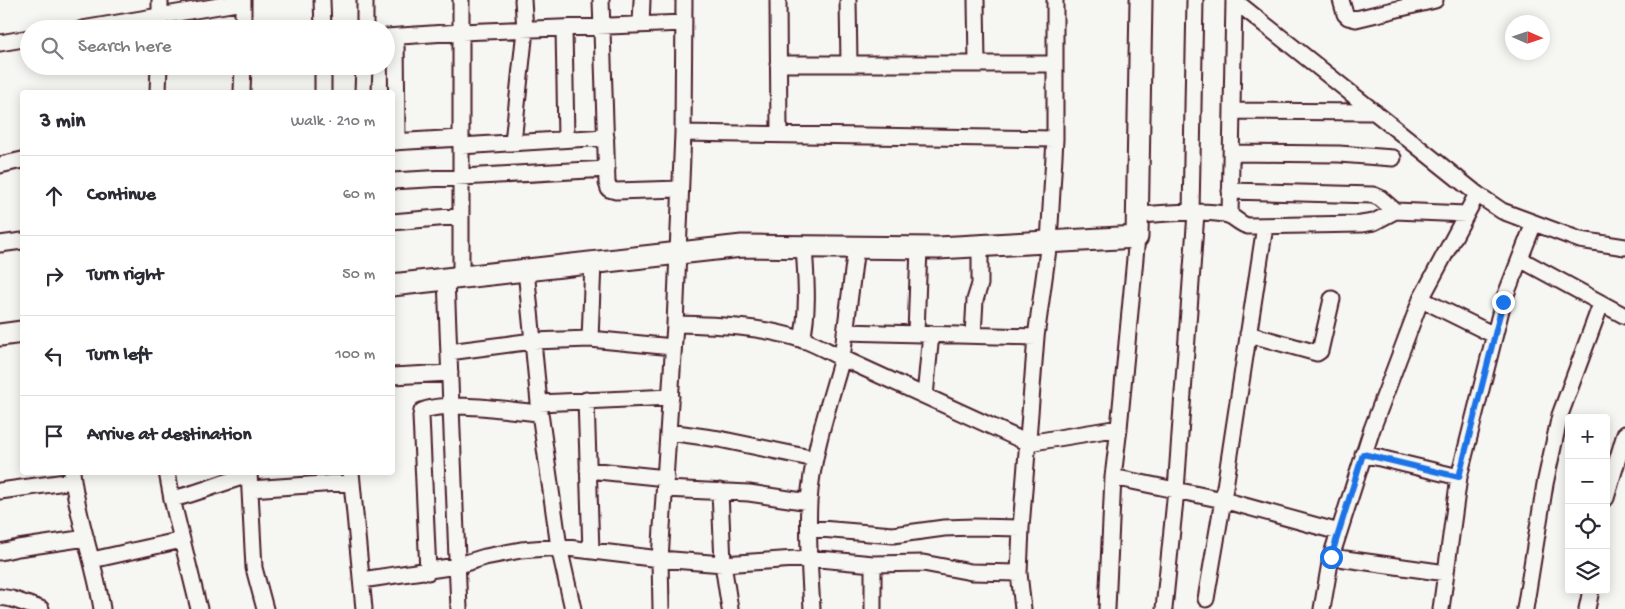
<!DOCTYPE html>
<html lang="en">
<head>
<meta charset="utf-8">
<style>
	body { margin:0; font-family:"Gochi Hand",sans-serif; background:#f7f7f7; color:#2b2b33 }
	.controls { position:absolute; right:15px; bottom:15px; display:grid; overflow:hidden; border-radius:5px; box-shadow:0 2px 12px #0003 }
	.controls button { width:45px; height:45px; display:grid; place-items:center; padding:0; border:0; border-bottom:1px solid #e1e1e2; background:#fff; color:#2b2b33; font:25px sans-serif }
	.compass { position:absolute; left:1505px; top:15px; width:45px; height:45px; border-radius:50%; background:#fff; box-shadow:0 2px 12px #0003; rotate:93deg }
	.stop { position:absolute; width:15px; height:15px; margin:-11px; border:4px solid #1a73e8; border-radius:50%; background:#fff }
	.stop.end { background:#1a73e8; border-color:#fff; box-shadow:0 1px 5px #0008 }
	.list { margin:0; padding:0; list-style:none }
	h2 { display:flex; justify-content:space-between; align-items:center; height:65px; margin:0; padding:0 20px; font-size:21px }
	h2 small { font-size:16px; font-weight:400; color:#7c7c81 }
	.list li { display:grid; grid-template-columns:32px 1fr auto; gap:15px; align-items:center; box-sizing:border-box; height:80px; padding:0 20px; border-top:1px solid #e1e1e2 }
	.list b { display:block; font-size:19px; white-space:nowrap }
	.list em { font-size:16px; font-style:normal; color:#7c7c81 }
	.icon { flex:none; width:28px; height:28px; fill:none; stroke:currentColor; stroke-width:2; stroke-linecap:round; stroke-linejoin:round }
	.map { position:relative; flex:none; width:1625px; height:609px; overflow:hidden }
	.search { position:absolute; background:#fff; box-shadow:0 2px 12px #0003; left:20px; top:20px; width:375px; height:55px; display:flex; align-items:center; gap:12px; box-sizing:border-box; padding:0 18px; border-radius:28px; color:#7c7c81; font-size:19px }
	.panel { position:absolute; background:#fff; box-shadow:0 2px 12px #0003; left:20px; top:90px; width:375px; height:385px; border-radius:5px }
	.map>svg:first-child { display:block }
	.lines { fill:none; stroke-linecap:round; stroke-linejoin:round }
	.street-casing { stroke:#4a1f2b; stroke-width:19 }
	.secondary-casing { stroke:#4a1f2b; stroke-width:25 }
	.street { stroke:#f6f6f2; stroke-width:15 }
	.secondary { stroke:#f6f6f2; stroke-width:21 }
	.route { stroke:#1a73e8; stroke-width:6 }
</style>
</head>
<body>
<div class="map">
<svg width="1625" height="609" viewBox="0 0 1625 609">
	<rect width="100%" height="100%" fill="#f6f6f2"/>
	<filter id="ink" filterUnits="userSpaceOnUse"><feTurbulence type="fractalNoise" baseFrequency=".02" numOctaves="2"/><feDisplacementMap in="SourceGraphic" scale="10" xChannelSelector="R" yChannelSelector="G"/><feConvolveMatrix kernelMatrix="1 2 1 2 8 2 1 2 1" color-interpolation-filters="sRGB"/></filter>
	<g filter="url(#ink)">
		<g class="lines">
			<!-- street casing -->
			<g class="street-casing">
				<path id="street" d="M322 0 323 29
					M365 0V29
					M461 0V278
					M601 0 607 183 609 189 616 191 680 189
					M778 0 779 134
					M848 0 849 64
					M976 0 977 64
					M1234 0 1477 194 1502 211 1580 240 1625 247
					M1341 0 1345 14 1348 17 1356 19 1435 0
					M641 25 642 0
					M564 28 566 139
					M82 29 243 2
					M160 29V0
					M243 29V0
					M386 37 461 32 684 23
					M396 37 397 142
					M0 43 29 38
					M778 64H1054
					M158 92 159 66
					M242 92 243 66
					M323 92V66
					M363 92 364 66
					M1232 111 1375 112
					M683 133 1055 139
					M392 142 461 138
					M513 142 525 30 523 0
					M461 146 606 137
					M1231 153 1339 154 1393 158
					M0 165 22 160
					M392 181 607 169
					M1230 191 1373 195 1380 198 1395 211
					M1191 213 1195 0
					M1137 215C1164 214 1202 209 1228 215 1235 217 1239 224 1248 226L1361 224 1374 222 1395 211 1466 214
					M1230 216 1234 0
					M392 222 461 216
					M0 244 22 241
					M856 247 842 358 1028 443 1119 428 1113 477 1223 500 1339 532
					M1520 259 1625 316
					M526 270 540 413 559 547 660 559 723 564 809 558 873 564 923 563 971 572 1019 573
					M446 279 459 609
					M1421 299 1494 335
					M675 324C718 325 762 326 803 340 816 344 829 352 842 358 829 405 812 453 809 502 807 538 810 574 812 609
					M845 332 1036 337
					M916 334 919 247
					M1248 334 1317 353 1320 351 1332 299
					M973 335 975 300 980 284V245
					M590 339 593 263
					M802 340C809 307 806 279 804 246
					M449 352 533 341 590 339 673 347
					M392 376 450 373
					M925 396 931 334
					M586 400 591 551
					M539 403 671 397
					M1119 428 1137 237
					M669 432 719 439 815 459
					M1363 454 1459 477
					M588 470 666 478
					M72 472C77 519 95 563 102 609
					M167 472 172 499 199 609
					M249 472 254 568 265 609
					M351 472 364 609
					M250 489 352 482
					M665 489 749 493 809 502
					M0 491 73 481
					M720 491 723 564 730 609
					M1606 498 1625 434
					M172 499C199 493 223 482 249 475
					M809 528 893 535 944 528 974 527 1021 528
					M0 552 18 548 86 538
					M1331 557 1446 573
					M92 560 182 540
					M873 564V609
					M428 572 421 416 422 411C446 400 512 411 540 413
					M362 580 456 566 485 557 521 550 559 547 573 609
					M0 597 12 599 41 609
					M1206 599 1223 500 1265 226
					M661 609 660 559 675 324 683 133 684 0
					M1023 609 1019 573 1021 528 1036 337 1049 242 1055 139V0
					M1107 609 1113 477
					M1164 609 1176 490 1196 213
					M1322 609 1331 557 1372 429 1421 299 1477 194
					M1441 609 1459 477 1503 302 1534 223
					M1525 609 1545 484 1560 415 1601 304
					M1587 609 1591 590"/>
			</g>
			<!-- secondary casing -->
			<g class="secondary-casing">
				<path id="secondary" d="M392 285 742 246 938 248 1137 237 1141 0
					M0 335 22 332"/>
			</g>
			<!-- street -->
			<use href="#street" class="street"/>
			<!-- secondary -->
			<use href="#secondary" class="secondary"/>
		</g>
	</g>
	<g class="lines" filter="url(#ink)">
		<!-- route -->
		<path class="route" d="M1331 557 1363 454 1459 477 1503 302"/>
	</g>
</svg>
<div class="controls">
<button>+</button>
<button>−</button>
<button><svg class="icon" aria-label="locate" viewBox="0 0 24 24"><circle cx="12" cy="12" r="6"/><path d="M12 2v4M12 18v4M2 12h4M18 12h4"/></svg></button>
<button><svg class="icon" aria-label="layers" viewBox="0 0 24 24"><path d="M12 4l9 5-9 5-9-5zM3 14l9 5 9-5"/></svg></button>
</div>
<svg class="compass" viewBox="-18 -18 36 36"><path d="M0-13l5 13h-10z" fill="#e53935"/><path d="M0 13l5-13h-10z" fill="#7c7c81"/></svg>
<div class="stop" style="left:1331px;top:557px"></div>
<div class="stop end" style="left:1503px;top:302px"></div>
<div class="search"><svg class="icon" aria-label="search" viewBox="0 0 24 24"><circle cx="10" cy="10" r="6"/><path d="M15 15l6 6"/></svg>Search here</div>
<section class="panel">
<h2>3 min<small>Walk · 210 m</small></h2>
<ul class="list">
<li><svg class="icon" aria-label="ahead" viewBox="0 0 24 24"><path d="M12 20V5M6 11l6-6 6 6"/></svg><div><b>Continue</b></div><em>60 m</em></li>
<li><svg class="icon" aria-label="right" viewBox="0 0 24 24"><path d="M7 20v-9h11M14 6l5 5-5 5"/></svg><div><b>Turn right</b></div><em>50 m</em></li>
<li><svg class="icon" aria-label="left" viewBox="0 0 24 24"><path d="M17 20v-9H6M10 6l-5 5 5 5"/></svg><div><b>Turn left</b></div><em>100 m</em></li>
<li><svg class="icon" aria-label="arrive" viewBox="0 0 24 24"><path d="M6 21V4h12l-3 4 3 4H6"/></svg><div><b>Arrive at destination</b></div></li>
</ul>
</section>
</div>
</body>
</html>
